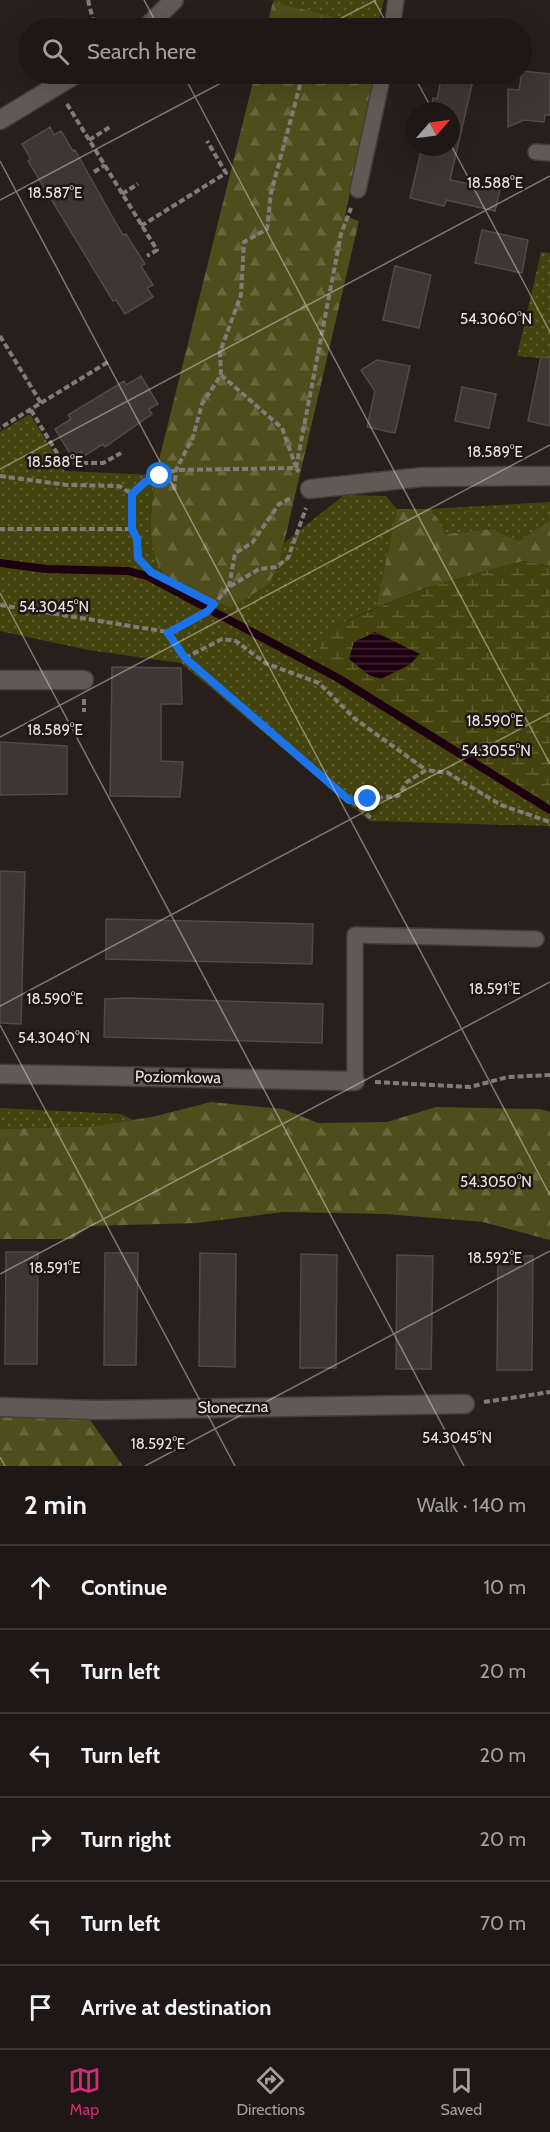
<!DOCTYPE html>
<html lang="en">
<head>
<meta charset="utf-8">
<style>
	body { margin:0; font-family:Cabin,sans-serif; background:#26201e; color:#f1f3f6 }
	.compass { position:absolute; left:406px; top:102px; width:54px; height:54px; border-radius:50%; background:#1e1715; box-shadow:0 6px 24px #0002; rotate:62deg }
	.stop { position:absolute; width:18px; height:18px; margin:-14px; border:4px solid #1a73e8; border-radius:50%; background:#fff }
	.stop.end { background:#1a73e8; border-color:#fff; box-shadow:0 2px 6px #0008 }
	.list { margin:0; padding:0; list-style:none }
	h2 { display:flex; justify-content:space-between; align-items:center; height:78px; margin:0; padding:0 24px; font-size:26px }
	h2 small { font-size:20px; font-weight:400; color:#a19fa0 }
	.list li { display:grid; grid-template-columns:39px 1fr auto; gap:18px; align-items:center; box-sizing:border-box; height:84px; padding:0 24px; border-top:2px solid #3c3634 }
	.list b { display:block; font-size:22px; white-space:nowrap }
	.list em { font-size:20px; font-style:normal; color:#a19fa0 }
	.icon { flex:none; width:33px; height:33px; fill:none; stroke:currentColor; stroke-width:2; stroke-linecap:round; stroke-linejoin:round }
	.map { position:relative; flex:none; width:550px; height:1466px; overflow:hidden }
	.search { position:absolute; background:#1e1715; box-shadow:0 6px 24px #0002; left:18px; right:18px; top:18px; height:66px; display:flex; align-items:center; gap:15px; box-sizing:border-box; padding:0 21px; border-radius:33px; color:#a19fa0; font-size:22px }
	.sheet { height:582px; background:#1e1715 }
	nav { display:flex; justify-content:space-around; align-items:center; box-sizing:border-box; height:84px; border-top:2px solid #3c3634; background:#1e1715; font-size:16px; color:#a19fa0 }
	nav a { display:grid; justify-items:center; gap:3px }
	nav .on { color:#db2777 }
	.map>svg:first-child { display:block }
	.grass { fill:url(#grass-dots) }
	.forest { fill:url(#forest-firs) }
	.wetland { fill:url(#wetland-marsh) }
	.water { fill:url(#water-rules) }
	.lines { fill:none; stroke-linecap:round; stroke-linejoin:round }
	.stream { stroke:#1d000f; stroke-width:8 }
	.building { fill:#3c3730; stroke:#514b44; stroke-width:1.5 }
	.lane-casing { stroke:#443d3b; stroke-width:18 }
	.street-casing { stroke:#443d3b; stroke-width:21 }
	.path { stroke:#837b79; stroke-width:4; stroke-dasharray:6 3; stroke-linecap:butt }
	.lane { stroke:#635954; stroke-width:15 }
	.street { stroke:#635954; stroke-width:18 }
	.route { stroke:#1a73e8; stroke-width:8 }
	.ticks { fill:none; stroke:#e9e3e1; stroke-width:1.5; stroke-opacity:0.45 }
	.labels { text-anchor:middle; dominant-baseline:central; stroke-width:5; stroke-linejoin:round; paint-order:stroke }
	.street-label { font-size:16px; fill:#e9e3e1; stroke:#1e1612 }
	.ticks-label { font-size:15px; text-anchor:middle; fill:#e9e3e1; stroke:#1e1612; stroke-width:5; stroke-linejoin:round; paint-order:stroke }
</style>
</head>
<body>
<div class="map">
<svg width="550" height="1466" viewBox="0 0 550 1466">
	<defs>
		<pattern id="grass-dots" width="8" height="8" patternUnits="userSpaceOnUse" patternTransform="scale(1.5)"><rect width="8" height="8" fill="#45430d"/><path d="M2 2h.1M6 6h.1" fill="none" stroke="#605e30" stroke-width="1.8" stroke-linecap="round"/></pattern>
		<pattern id="forest-firs" width="22" height="20" patternUnits="userSpaceOnUse" patternTransform="scale(1.5)"><rect width="22" height="20" fill="#4f4d1b"/><path d="M5 1l3.5 6h-7zM16 11l3.5 6h-7z" fill="#68663c"/></pattern>
		<pattern id="wetland-marsh" width="20" height="14" patternUnits="userSpaceOnUse" patternTransform="scale(1.5)"><rect width="20" height="14" fill="#45430d"/><path d="M1 5h8M5 5V1M11 12h8M15 12V8" fill="none" stroke="#605e30"/></pattern>
		<pattern id="water-rules" width="6" height="5" patternUnits="userSpaceOnUse" patternTransform="scale(1.5)"><rect width="6" height="5" fill="#1d000f"/><path d="M0 2.5h6" fill="none" stroke="#3e2532"/></pattern>
	</defs>
	<rect width="100%" height="100%" fill="#281f1c"/>
	<!-- grass -->
	<path class="grass" d="M274 0H384L378 27 273 2Z
		M541 252 550 253V359L517 356Z
		M30 414 65 471 155 475C152 505 143 548 165 573 174 584 215 601 229 608L280 560 284 543 344 495 386 496 397 509 376 608 328 629 321 669 550 810V826L369 821 181 663 88 650 0 631V432Z
		M550 502V520L519 541 491 529 444 534 438 519 430 509Z
		M0 1108 121 1114 133 1120 94 1126 0 1129Z"/>
	<!-- forest -->
	<path class="forest" d="M273 2 378 27V28H266Z
		M255 74H375L345 216 359 221 280 560 269 584 230 608C209 599 184 590 167 575 143 556 152 502 155 476Z
		M397 509H430L438 519 445 534 491 529 519 541 550 520V566L523 561 422 589 376 608Z
		M211 1102 283 1109 318 1123 387 1122 436 1107 540 1109 550 1112V1240L483 1222 386 1214 283 1212 197 1223 89 1226 72 1239H0V1129L94 1126 152 1117Z
		M0 1416 88 1417 123 1466H0Z"/>
	<!-- wetland -->
	<path class="wetland" d="M523 561 550 566V810L321 669 319 636 328 629 422 589Z"/>
	<!-- water -->
	<path class="water" d="M375 632 420 654 409 665 381 679 369 675 349 659 354 642Z"/>
	<g class="lines">
		<!-- stream -->
		<path class="stream" d="M0 563 46 569 128 571 147 576 338 678 550 810"/>
	</g>
	<!-- building -->
	<path class="building" d="M522 71 550 74V115H545L544 122 524 120 508 127V89L519 90Z
		M442 74 474 76 450 180 500 190 495 211 446 200 444 206 410 198 422 147H451V111H430L433 98 437 99Z
		M50 127 54 135 61 131 73 151 75 150 112 216 123 235 126 234 145 264 141 266 153 285 147 288 153 297 125 314 116 300 113 301 28 161 31 159 22 144Z
		M482 230 528 240 522 273 475 263Z
		M395 266 431 275 419 328 383 320Z
		M541 357 550 358V426L528 421Z
		M377 360 410 366 395 433 367 427 375 391 361 370Z
		M141 376 158 404 149 409 152 414 105 447 103 444 84 456 81 451 72 457 55 429 71 419 68 415 124 381 126 385Z
		M462 387 496 394 489 428 455 421Z
		M112 667 181 668 182 704H161V761L183 762 180 797 110 796Z
		M0 742 67 746V794L0 795Z
		M0 871 25 872 21 1024 0 1023Z
		M106 919 313 924 312 964 106 959Z
		M128 998 323 1004 322 1043 104 1037 105 999Z
		M6 1252H38L37 1364H5Z
		M105 1253H138L136 1365H104Z
		M200 1253 236 1254 235 1367 199 1366Z
		M301 1254 337 1255 336 1368H300Z
		M397 1255 433 1256 431 1369H396Z
		M498 1256H533L532 1370H497Z"/>
	<g class="lines">
		<!-- lane casing -->
		<g class="lane-casing">
			<path id="lane" d="M392 28 396 0
				M536 152 550 153
				M358 190 383 74
				M355 1081V935L536 939"/>
		</g>
		<!-- street casing -->
		<g class="street-casing">
			<path id="street" d="M146 28 174 0
				M0 120 76 74
				M310 489 423 477 550 476
				M0 680H84
				M0 1074 355 1081
				M0 1407 97 1410 465 1404"/>
		</g>
		<!-- path -->
		<path class="path" d="M88 0 95 28
			M67 104 157 250 147 256
			M89 140 110 127
			M94 172 105 165
			M122 194 138 184
			M141 226 226 173 207 141
			M0 336 41 403 0 428
			M221 375 282 428 296 467
			M41 403 108 362
			M31 410 63 463H103L121 453
			M296 468 341 234 351 208
			M0 476 67 485 119 486 132 494V529H0
			M174 490 176 470 193 437 202 404 221 375 220 352 241 295 244 242 267 229 271 193 303 74
			M132 494 145 482 176 470 296 468 299 472
			M132 529 137 539 138 558 151 572 214 604 229 587 259 569 276 567 288 558 306 508
			M229 587 235 553 252 543 279 504 293 497
			M0 605 168 632 208 611 214 604
			M168 632 185 658 371 818
			M185 658 222 639 236 641 265 663 319 683 355 719 426 770
			M84 699V712
			M350 800 398 796 407 782 426 770 448 773 501 805 550 822
			M375 1082 470 1087 508 1077 550 1075
			M484 1402 550 1392"/>
		<!-- lane -->
		<use href="#lane" class="lane"/>
		<!-- street -->
		<use href="#street" class="street"/>
	</g>
	<g class="lines">
		<!-- route -->
		<path class="route" d="M160 476 145 482 132 494V529L137 539 138 558 151 572 214 604 208 611 168 633 185 658 349 800 368 799"/>
	</g>
	<!-- ticks -->
	<path class="ticks" d="M144 0 159 28M374 0 389 28M322 28 376 0M183 74 550 764M413 74 433 111M451 145 550 332M0 161 550 1195M0 200 238 74M0 469 550 176M0 593 464 1466M0 737 550 445M0 1006 550 713M0 1025 235 1466M0 1274 550 982M0 1457 5 1466M145 1466 550 1251"/>
	<g class="labels">
		<!-- street labels -->
		<g class="street-label">
			<text transform="translate(178 1077) rotate(1)">Poziomkowa</text>
			<text transform="translate(233 1407) rotate(-1)">Słoneczna</text>
		</g>
	</g>
	<g class="ticks-label">
		<text x="495" y="188">18.588°E</text>
		<text x="55" y="198">18.587°E</text>
		<text x="496" y="324">54.3060°N</text>
		<text x="495" y="457">18.589°E</text>
		<text x="55" y="467">18.588°E</text>
		<text x="54" y="612">54.3045°N</text>
		<text x="495" y="726">18.590°E</text>
		<text x="55" y="735">18.589°E</text>
		<text x="496" y="756">54.3055°N</text>
		<text x="495" y="994">18.591°E</text>
		<text x="55" y="1004">18.590°E</text>
		<text x="54" y="1043">54.3040°N</text>
		<text x="496" y="1187">54.3050°N</text>
		<text x="495" y="1263">18.592°E</text>
		<text x="55" y="1273">18.591°E</text>
		<text x="457" y="1443">54.3045°N</text>
		<text x="158" y="1449">18.592°E</text>
	</g>
</svg>
<svg class="compass" viewBox="-18 -18 36 36"><path d="M0-13l5 13h-10z" fill="#e53935"/><path d="M0 13l5-13h-10z" fill="#a19fa0"/></svg>
<div class="stop" style="left:160px;top:476px"></div>
<div class="stop end" style="left:368px;top:799px"></div>
<div class="search"><svg class="icon" aria-label="search" viewBox="0 0 24 24"><circle cx="10" cy="10" r="6"/><path d="M15 15l6 6"/></svg>Search here</div>
</div>
<section class="sheet">
<h2>2 min<small>Walk · 140 m</small></h2>
<ul class="list">
<li><svg class="icon" aria-label="ahead" viewBox="0 0 24 24"><path d="M12 20V5M6 11l6-6 6 6"/></svg><div><b>Continue</b></div><em>10 m</em></li>
<li><svg class="icon" aria-label="left" viewBox="0 0 24 24"><path d="M17 20v-9H6M10 6l-5 5 5 5"/></svg><div><b>Turn left</b></div><em>20 m</em></li>
<li><svg class="icon" aria-label="left" viewBox="0 0 24 24"><path d="M17 20v-9H6M10 6l-5 5 5 5"/></svg><div><b>Turn left</b></div><em>20 m</em></li>
<li><svg class="icon" aria-label="right" viewBox="0 0 24 24"><path d="M7 20v-9h11M14 6l5 5-5 5"/></svg><div><b>Turn right</b></div><em>20 m</em></li>
<li><svg class="icon" aria-label="left" viewBox="0 0 24 24"><path d="M17 20v-9H6M10 6l-5 5 5 5"/></svg><div><b>Turn left</b></div><em>70 m</em></li>
<li><svg class="icon" aria-label="arrive" viewBox="0 0 24 24"><path d="M6 21V4h12l-3 4 3 4H6"/></svg><div><b>Arrive at destination</b></div></li>
</ul>
</section>
<nav>
<a class="on"><svg class="icon" aria-label="map" viewBox="0 0 24 24"><path d="M3 6l6-2 6 2 6-2v14l-6 2-6-2-6 2zM9 4v14M15 6v14"/></svg>Map</a>
<a><svg class="icon" aria-label="directions" viewBox="0 0 24 24"><path d="M12 3l9 9-9 9-9-9zM9 14v-3h6M13 9l2 2-2 2"/></svg>Directions</a>
<a><svg class="icon" aria-label="saved" viewBox="0 0 24 24"><path d="M7 4h10v16l-5-4-5 4z"/></svg>Saved</a>
</nav>
</body>
</html>
